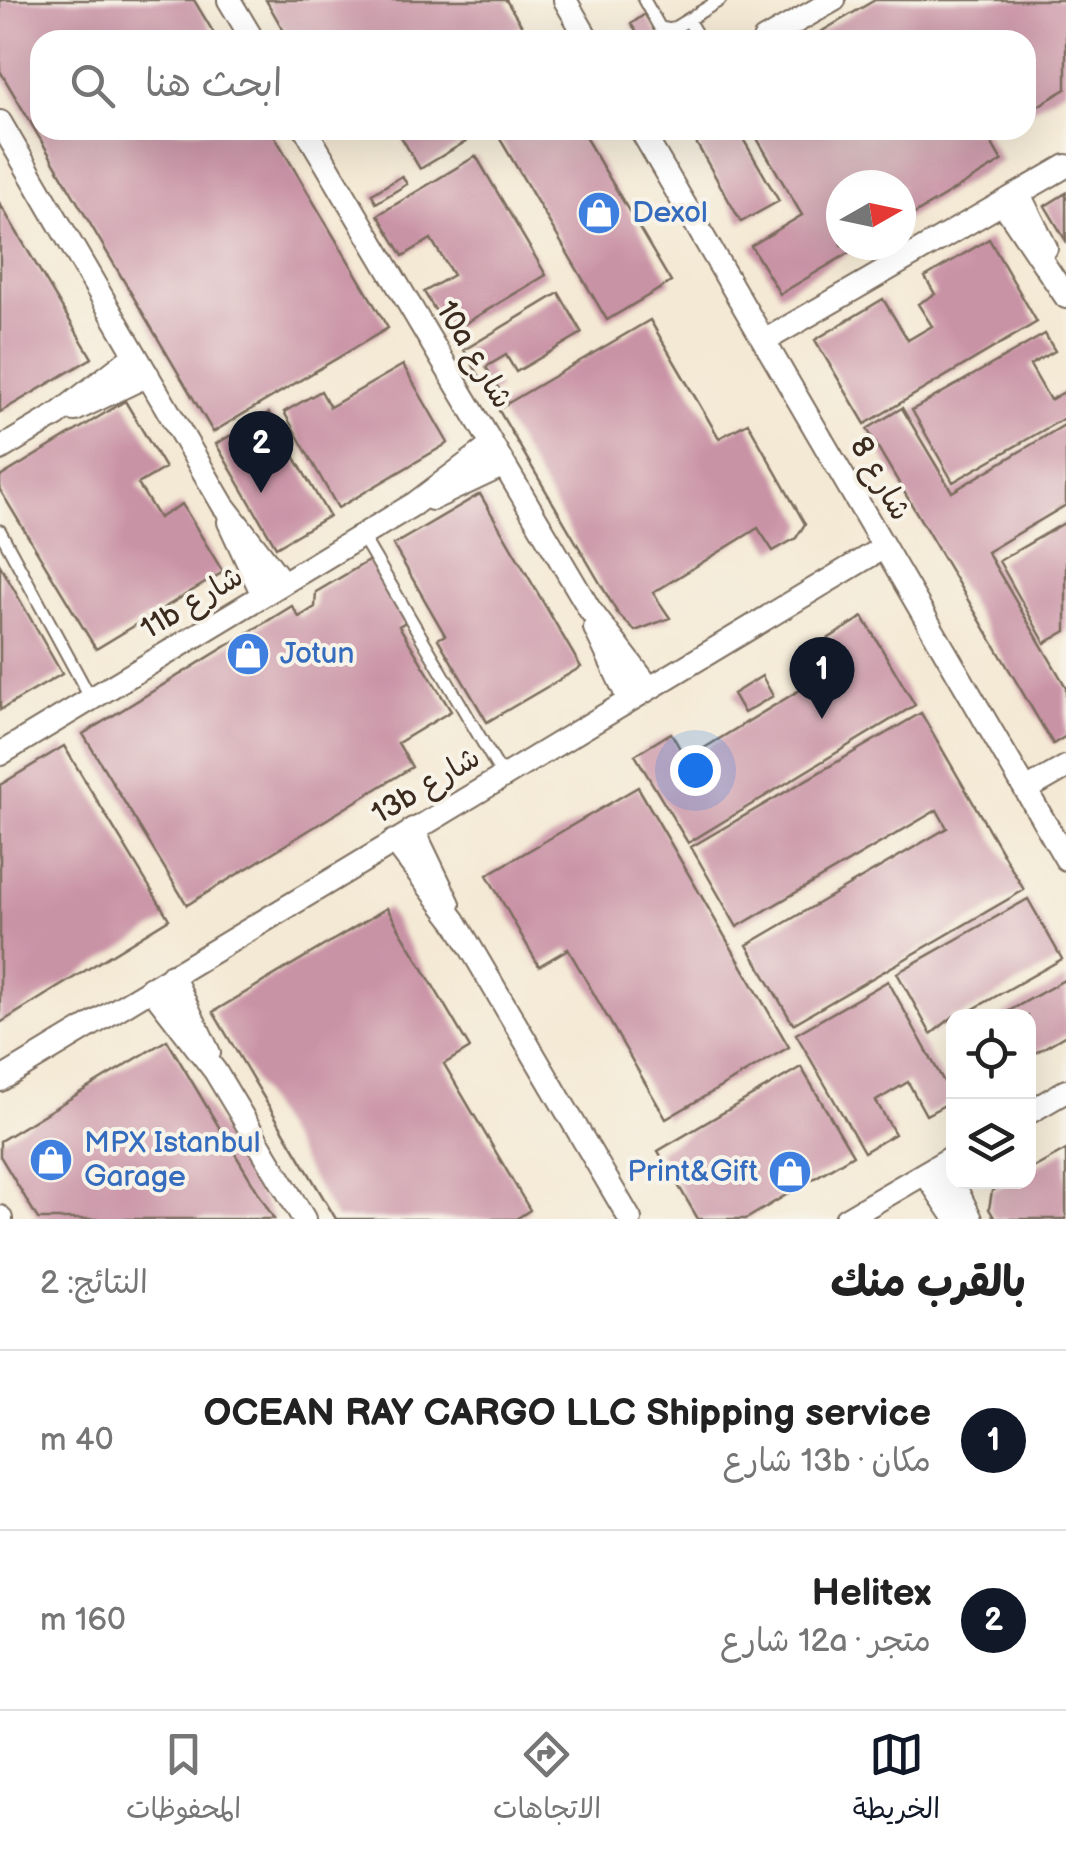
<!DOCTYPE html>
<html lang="ar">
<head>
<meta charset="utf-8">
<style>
	body { margin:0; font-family:"Balsamiq Sans","Playpen Sans Arabic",sans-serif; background:#f6f6f6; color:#222; direction:rtl }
	.controls { position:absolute; right:30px; bottom:30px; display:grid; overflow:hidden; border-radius:20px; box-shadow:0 10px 40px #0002 }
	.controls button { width:90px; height:90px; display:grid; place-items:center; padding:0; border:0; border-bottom:2px solid #e0e0e0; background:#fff; color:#222; font:50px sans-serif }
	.compass { position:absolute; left:826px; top:170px; width:90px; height:90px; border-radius:50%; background:#fff; box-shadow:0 10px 40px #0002; rotate:81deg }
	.you { position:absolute; left:695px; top:770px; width:35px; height:35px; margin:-25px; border:8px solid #fff; border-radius:50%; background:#1a73e8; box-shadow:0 0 0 15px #1a73e833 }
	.badge { display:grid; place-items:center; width:65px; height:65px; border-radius:50%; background:#111827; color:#fff; font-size:32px; font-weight:700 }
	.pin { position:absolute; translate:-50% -82px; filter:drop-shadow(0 2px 5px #0008) }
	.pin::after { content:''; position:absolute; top:52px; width:35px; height:30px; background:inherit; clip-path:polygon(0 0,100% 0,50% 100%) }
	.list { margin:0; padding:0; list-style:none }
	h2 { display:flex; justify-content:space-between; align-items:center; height:130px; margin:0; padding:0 40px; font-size:42px }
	h2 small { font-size:32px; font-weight:400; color:#767676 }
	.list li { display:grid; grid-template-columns:65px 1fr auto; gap:30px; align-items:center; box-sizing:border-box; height:180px; padding:0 40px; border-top:2px solid #e0e0e0 }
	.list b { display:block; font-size:38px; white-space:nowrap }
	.list p { margin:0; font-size:32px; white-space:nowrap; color:#767676 }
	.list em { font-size:32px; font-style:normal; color:#767676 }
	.icon { flex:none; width:55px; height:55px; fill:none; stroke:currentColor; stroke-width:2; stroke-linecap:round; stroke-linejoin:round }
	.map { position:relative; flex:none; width:1066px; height:1219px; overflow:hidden; direction:ltr }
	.search { position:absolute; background:#fff; box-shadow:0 10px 40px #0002; left:30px; right:30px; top:30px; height:110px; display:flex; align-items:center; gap:25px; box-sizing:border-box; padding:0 35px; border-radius:30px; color:#767676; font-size:38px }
	.sheet { height:490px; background:#fff }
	nav { display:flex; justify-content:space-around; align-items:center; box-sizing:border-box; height:140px; border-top:2px solid #e0e0e0; background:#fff; font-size:28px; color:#767676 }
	nav a { display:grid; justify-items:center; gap:5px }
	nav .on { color:#111827 }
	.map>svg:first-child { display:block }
	.building { fill:#c993a6 }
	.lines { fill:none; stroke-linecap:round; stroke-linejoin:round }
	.lane-casing { stroke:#7c6d5e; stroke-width:15 }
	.street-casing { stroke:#7c6d5e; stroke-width:26 }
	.lane { stroke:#fff; stroke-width:11 }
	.street { stroke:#fff; stroke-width:22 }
	.labels { text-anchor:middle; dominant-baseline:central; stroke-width:8; stroke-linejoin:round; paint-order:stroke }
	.shop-label { font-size:30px; fill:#366cbe; stroke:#f7f3e8; text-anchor:start }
	.street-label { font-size:30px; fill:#3b2a1e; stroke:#f7f3e8 }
</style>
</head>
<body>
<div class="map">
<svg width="1066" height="1219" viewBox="0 0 1066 1219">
	<rect width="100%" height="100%" fill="#f7f3e8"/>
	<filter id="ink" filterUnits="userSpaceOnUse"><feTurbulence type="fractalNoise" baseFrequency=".01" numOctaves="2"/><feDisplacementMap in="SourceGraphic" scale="20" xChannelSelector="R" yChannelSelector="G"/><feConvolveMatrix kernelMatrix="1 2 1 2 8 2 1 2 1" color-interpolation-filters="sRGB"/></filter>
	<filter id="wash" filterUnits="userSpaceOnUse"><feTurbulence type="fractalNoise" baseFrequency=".0048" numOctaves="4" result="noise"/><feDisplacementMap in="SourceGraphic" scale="40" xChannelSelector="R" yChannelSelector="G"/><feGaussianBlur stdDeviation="2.25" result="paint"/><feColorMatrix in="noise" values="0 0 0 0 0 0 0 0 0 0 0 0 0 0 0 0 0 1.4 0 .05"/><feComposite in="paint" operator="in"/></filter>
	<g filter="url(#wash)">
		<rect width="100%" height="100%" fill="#f4e9d4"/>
		<g id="blocks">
			<!-- building -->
			<path class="building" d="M0 0H194L218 40H40V130H271L388 328 213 432 0 71Z
				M266 0H506L522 26 498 40H289Z
				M875 0H1066V89L1026 113V40H807Z
				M645 14 659 35 651 40H642L631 24Z
				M397 130H485L420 169Z
				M516 130H581L671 282 607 320 500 139Z
				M689 130H738L779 201 741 222Z
				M752 130H984L1002 161 901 222V185H841V245H862L780 294 751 246 802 215Z
				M476 156 546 275 449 333 424 292 453 275 431 239 403 256 378 215Z
				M402 176 407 184 376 203 372 194Z
				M1066 193V241L1045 206Z
				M0 204 92 358 0 412Z
				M989 239 1037 322 865 424 815 340 883 299 908 340 932 326 918 304 935 294 925 277Z
				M559 293 582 333 516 372 506 355 486 367 499 389 490 394 464 350Z
				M650 320 719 438 748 423 805 524 796 538 773 551 758 528 653 593 670 618 635 631 618 614 498 409Z
				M1045 334 1055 351 1030 365 1050 400 1066 391V417L953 482 912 410Z
				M403 365 448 443 338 508 284 412 321 391 330 407Z
				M125 401 165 468 138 484 159 518 182 504 223 572 96 649 0 490V477Z
				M902 408 952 492 1066 424V505L987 552 1066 687V736L1053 744 867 429Z
				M269 413 329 516 276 547 216 444Z
				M480 494 581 667 487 722 438 639 445 635 393 545Z
				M1066 522V631L1045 643 999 561Z
				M370 560 407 621 399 626 451 711 398 743 412 767 187 905 83 734 292 606 299 617 315 607 316 592Z
				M0 565 62 674 0 710Z
				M863 617 915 705 688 843 635 755 671 733 686 759 841 665 826 640Z
				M762 676 773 696 744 713 733 694Z
				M921 713 1024 890 793 1024 747 945 947 828 937 810 737 927 691 847Z
				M64 746 169 919 0 1023V785Z
				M638 787 789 1047 666 1119 568 949 539 966 487 875Z
				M1028 899 1062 959 961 1016H954L931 1034 897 973Z
				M387 908 470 1048 444 1064 530 1210 516 1219H336L213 1012Z
				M1066 979V1035L1028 1057V1016H1000Z
				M888 981 954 1100 926 1115 908 1082 876 1101 895 1134 864 1152 796 1034Z
				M167 1040 274 1219H38L0 1156V1141Z
				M801 1067 853 1155 746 1219H698L658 1151Z
				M1066 1150V1219H995L989 1209 992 1191 1009 1182H1028V1171Z"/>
		</g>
	</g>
	<g filter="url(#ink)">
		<use href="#blocks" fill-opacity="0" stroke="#7c6d5e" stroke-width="2.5"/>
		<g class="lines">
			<!-- lane casing -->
			<g class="lane-casing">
				<path id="lane" d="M644 0 660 28 671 30 720 0
					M688 20 700 40
					M0 531 91 699
					M362 536 502 775"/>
			</g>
			<!-- street casing -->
			<g class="street-casing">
				<path id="street" d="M229 0 253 40
					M565 0 588 40
					M764 40 834 0
					M0 122 223 505 283 583
					M306 130 590 610 648 686
					M641 130 1066 859
					M1019 194 1046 248
					M1003 203 1066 297
					M764 341 1066 166
					M75 410 148 375
					M0 449 57 415 135 355
					M432 499 504 465
					M229 522 263 595
					M595 628 628 698
					M0 754 414 504 492 445
					M1026 790 1066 767
					M413 829 449 904
					M394 841 455 921 630 1219
					M172 975 209 1053
					M151 988 215 1071 304 1219
					M0 1080 884 547
					M1028 1113 1066 1091
					M943 1163 971 1219
					M925 1173 956 1219
					M0 1217 1 1219
					M846 1219 954 1156"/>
			</g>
			<!-- lane -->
			<use href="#lane" class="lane"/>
			<!-- street -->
			<use href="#street" class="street"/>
		</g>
	</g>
	<!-- icons -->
	<defs>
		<g id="shop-disc" transform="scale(2.25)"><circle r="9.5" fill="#3f7fe0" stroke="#f7f3e8"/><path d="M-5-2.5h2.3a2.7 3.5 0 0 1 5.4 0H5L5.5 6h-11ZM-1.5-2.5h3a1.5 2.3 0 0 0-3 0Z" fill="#fff"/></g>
	</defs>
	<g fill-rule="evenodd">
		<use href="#shop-disc" x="599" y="213"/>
		<use href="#shop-disc" x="248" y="654"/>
		<use href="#shop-disc" x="51" y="1160"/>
		<use href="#shop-disc" x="790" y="1172"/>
	</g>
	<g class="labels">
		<!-- shop labels -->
		<g class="shop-label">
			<text x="632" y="213">Dexol</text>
			<text x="280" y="654">Jotun</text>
			<text x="84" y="1143">MPX Istanbul<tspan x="84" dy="34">Garage</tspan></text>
			<text x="758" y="1172" text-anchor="end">Print&amp;Gift</text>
		</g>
		<!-- street labels -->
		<g class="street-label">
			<text transform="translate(474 355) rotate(59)">10a شارع</text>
			<text transform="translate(880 479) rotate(60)">شارع 8</text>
			<text transform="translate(192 603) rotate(-31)">11b شارع</text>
			<text transform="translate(426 786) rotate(-31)">13b شارع</text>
		</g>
	</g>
</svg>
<div class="controls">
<button><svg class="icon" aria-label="locate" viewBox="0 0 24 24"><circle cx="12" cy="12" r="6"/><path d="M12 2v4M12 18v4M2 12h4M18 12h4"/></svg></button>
<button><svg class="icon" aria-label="layers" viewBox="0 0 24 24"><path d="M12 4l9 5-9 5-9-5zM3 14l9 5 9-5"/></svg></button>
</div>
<svg class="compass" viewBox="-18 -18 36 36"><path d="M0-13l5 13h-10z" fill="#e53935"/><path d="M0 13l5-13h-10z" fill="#767676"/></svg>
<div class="you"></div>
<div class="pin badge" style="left:822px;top:719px">1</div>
<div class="pin badge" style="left:261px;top:493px">2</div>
<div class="search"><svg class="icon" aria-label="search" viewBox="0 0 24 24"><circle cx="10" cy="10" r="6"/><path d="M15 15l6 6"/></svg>ابحث هنا</div>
</div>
<section class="sheet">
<h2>بالقرب منك<small>النتائج: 2</small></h2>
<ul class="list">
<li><span class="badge">1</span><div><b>OCEAN RAY CARGO LLC Shipping service</b><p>مكان · 13b شارع</p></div><em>40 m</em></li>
<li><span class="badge">2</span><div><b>Helitex</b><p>متجر · 12a شارع</p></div><em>160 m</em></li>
</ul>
</section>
<nav>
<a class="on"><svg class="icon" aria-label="map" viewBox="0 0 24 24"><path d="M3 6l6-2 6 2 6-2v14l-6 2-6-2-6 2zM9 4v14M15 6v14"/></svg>الخريطة</a>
<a><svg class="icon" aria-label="directions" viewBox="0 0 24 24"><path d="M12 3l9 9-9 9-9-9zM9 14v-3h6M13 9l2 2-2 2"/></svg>الاتجاهات</a>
<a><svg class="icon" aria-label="saved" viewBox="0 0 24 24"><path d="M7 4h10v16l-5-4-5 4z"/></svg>المحفوظات</a>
</nav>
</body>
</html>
